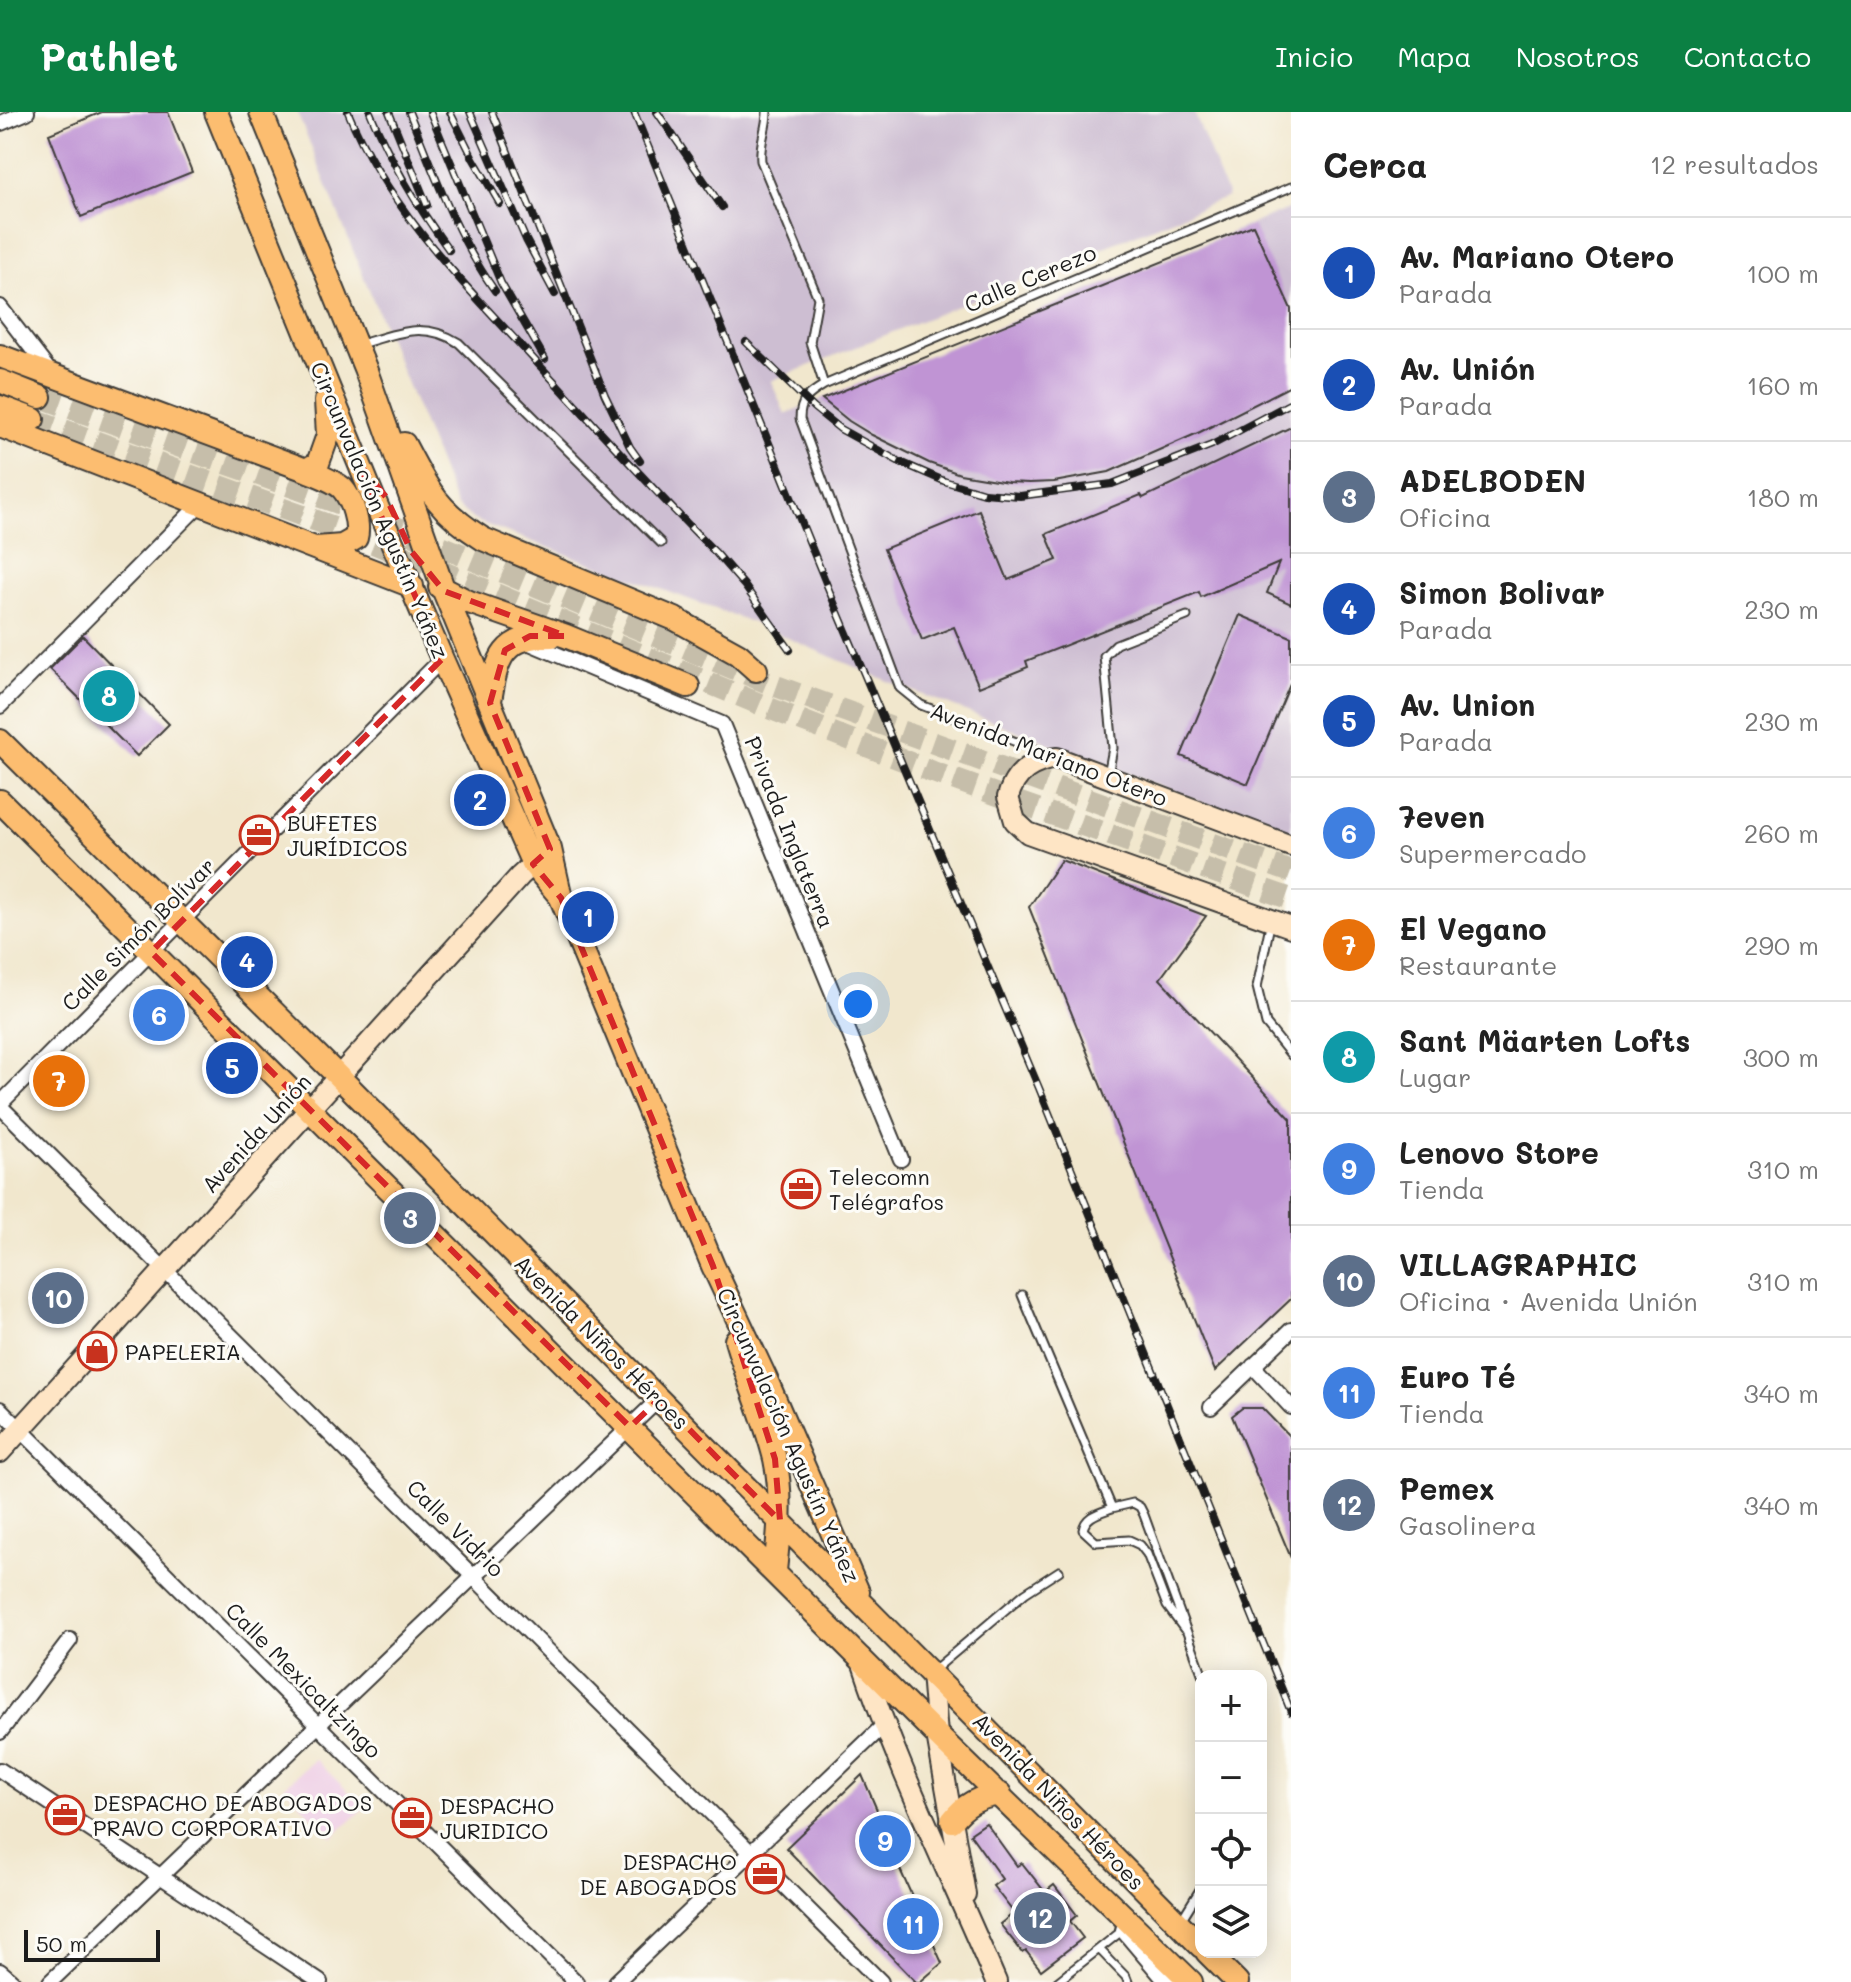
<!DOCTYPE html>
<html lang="es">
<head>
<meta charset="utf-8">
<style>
	body { margin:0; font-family:Mali,sans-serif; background:#f2f2f2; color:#222 }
	.controls { position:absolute; right:24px; bottom:24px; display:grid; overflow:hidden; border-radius:16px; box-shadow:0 4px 20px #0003 }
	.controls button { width:72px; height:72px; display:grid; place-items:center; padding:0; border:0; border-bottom:2px solid #e0e0e0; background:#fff; color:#222; font:40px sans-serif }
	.scale { position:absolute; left:24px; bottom:20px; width:136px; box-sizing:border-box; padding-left:8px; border:4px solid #1c1c1c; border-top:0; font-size:22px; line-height:28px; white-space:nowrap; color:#1c1c1c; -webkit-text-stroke:6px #fdfcf7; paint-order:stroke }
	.you { position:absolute; left:858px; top:892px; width:28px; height:28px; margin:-20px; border:6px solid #fff; border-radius:50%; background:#1a73e8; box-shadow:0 0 0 12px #1a73e833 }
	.badge { display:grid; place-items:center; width:52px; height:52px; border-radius:50%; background:#0b8043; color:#fff; font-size:26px; font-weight:700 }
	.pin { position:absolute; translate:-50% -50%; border:4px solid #fff; box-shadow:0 2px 8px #0006 }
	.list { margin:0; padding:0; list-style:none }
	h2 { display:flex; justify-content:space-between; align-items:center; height:104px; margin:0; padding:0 32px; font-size:34px }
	h2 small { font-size:26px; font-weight:400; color:#767676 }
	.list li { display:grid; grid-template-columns:52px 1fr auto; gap:24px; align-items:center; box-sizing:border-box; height:112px; padding:0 32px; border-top:2px solid #e0e0e0 }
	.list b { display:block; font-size:30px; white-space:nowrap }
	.list p { margin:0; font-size:26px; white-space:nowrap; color:#767676 }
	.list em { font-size:26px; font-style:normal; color:#767676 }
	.icon { flex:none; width:44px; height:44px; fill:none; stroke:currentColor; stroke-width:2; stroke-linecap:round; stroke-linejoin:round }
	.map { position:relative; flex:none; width:1291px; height:1870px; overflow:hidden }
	header { display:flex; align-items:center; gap:48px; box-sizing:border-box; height:112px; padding:0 40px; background:#0b8043; color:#fff }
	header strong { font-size:38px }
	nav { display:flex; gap:44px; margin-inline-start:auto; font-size:28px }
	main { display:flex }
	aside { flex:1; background:#fff }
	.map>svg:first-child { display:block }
	.built { fill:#efd0e6 }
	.industrial { fill:#cdbed2 }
	.building { fill:#c094d4 }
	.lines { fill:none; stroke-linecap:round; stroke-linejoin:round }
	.primary-tunnel { stroke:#c6beaa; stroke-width:22; stroke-dasharray:22 11; stroke-linecap:butt }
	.service-casing { stroke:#3c3a37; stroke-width:11 }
	.minor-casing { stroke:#3c3a37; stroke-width:18 }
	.tertiary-casing { stroke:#3c3a37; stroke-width:22 }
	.secondary-casing { stroke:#3c3a37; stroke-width:24 }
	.primary-casing { stroke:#3c3a37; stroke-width:26 }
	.service { stroke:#fff; stroke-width:7 }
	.minor { stroke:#fff; stroke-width:14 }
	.tertiary { stroke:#fff; stroke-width:18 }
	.secondary { stroke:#fee5c5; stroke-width:20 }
	.primary { stroke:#fcbd6f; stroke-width:22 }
	.rail-casing { stroke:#1c1c1c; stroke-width:8 }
	.rail { stroke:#fdfcf7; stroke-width:5; stroke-dasharray:15; stroke-linecap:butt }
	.marked { fill:none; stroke:#d62828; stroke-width:6; stroke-dasharray:16 10; stroke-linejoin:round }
	.labels { text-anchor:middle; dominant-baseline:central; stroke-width:6; stroke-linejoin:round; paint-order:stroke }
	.street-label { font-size:22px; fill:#1c1c1c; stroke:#fdfcf7 }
	.poi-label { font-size:22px; fill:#1c1c1c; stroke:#fdfcf7; text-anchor:start }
</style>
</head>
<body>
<header>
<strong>Pathlet</strong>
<nav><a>Inicio</a><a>Mapa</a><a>Nosotros</a><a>Contacto</a></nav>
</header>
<main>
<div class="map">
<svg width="1291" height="1870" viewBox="0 0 1291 1870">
	<rect width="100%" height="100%" fill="#fdfcf7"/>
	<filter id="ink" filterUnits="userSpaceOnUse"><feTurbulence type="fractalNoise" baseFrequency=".0125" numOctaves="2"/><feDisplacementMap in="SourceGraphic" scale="16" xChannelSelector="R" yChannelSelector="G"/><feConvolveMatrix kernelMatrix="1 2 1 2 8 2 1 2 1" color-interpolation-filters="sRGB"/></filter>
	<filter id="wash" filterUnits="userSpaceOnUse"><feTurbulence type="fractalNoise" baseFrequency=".006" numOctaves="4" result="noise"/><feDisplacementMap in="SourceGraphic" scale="32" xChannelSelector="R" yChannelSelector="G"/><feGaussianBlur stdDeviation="1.8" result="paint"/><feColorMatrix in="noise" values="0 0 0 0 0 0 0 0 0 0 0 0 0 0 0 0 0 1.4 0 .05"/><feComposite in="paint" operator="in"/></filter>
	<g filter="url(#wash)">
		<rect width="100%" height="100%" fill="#f1e7cd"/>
		<!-- built -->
		<path class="built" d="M315 1647 365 1696 332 1725 284 1675Z"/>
		<!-- industrial -->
		<path class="industrial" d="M297 0H1194L1228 85 771 269 785 302 1291 96V725L890 570 748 509 474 408 456 393Z"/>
		<g id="blocks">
			<!-- building -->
			<path class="building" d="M102 0H168L192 60 81 105 49 22Z
				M1253 113 1291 197V274L1200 320 1109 360 1054 370 1029 371 1008 370 960 362 929 351 872 323 849 309 822 287Z
				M1291 315V492L1267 481 1279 451 1201 485 1199 480 1026 549 1028 555 979 575 954 515 922 528 884 437 979 398 1008 468 1057 448 1046 422 1141 383 1143 386Z
				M1240 503 1291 525V570L1248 672 1181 644Z
				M83 524 169 612 137 644 50 557Z
				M1061 748 1206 804 1160 867 1291 1007V1187L1215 1259 1029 795Z
				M1242 1296H1262L1291 1326V1446L1232 1304Z
				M862 1663 880 1705 897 1708 906 1732 894 1744 942 1851 920 1870H916L786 1736Z
				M986 1711 1017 1754 1022 1751 1045 1780 1054 1773 1077 1803 1070 1809 1083 1826 1041 1858 1026 1839 1023 1841 1000 1812 1014 1801 993 1774 1002 1767 970 1722Z"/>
		</g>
	</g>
	<g filter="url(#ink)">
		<use href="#blocks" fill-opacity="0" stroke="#3c3a37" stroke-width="2"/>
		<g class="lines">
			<!-- primary-tunnel -->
			<path class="primary-tunnel" d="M40 285 338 391 773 573 1291 760
				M33 307 342 418 769 596 933 660 1291 787"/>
			<!-- service casing -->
			<g class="service-casing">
				<path id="service" d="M767 0C767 17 759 31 761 49L818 186 810 230 824 273
					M358 233C395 222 423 208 459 231L661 431
					M1047 642 921 593 900 576 800 307C800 288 809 282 824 273L1291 75
					M1108 663 1113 636 1104 544 1116 532 1187 504
					M1271 808 1257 875 1266 912 1291 943
					M1022 1183 1112 1396 1133 1391 1140 1395 1144 1403 1203 1564
					M1112 1396C1099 1401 1085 1404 1083 1418L1096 1430 1129 1428 1140 1433 1147 1442 1167 1494 1184 1517
					M934 1558 1025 1481 1059 1459
					M1180 1810 1201 1776
					M1099 1837 1126 1865 1128 1870
					M1057 1870 1123 1818"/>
			</g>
			<!-- minor casing -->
			<g class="minor-casing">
				<path id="minor" d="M1 11 27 0
					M0 195 50 260
					M525 529 722 612 901 1047
					M0 594 200 392
					M0 992 442 547
					M0 994 881 1870
					M1253 1254 1291 1295
					M1211 1295 1291 1218
					M0 1297 576 1870
					M0 1620 70 1528
					M0 1658 320 1870
					M0 1859 13 1870
					M50 1870 659 1287
					M616 1870 883 1614"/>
			</g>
			<!-- tertiary casing -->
			<g class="tertiary-casing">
				<path id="tertiary" d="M1125 1818 1169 1870"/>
			</g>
			<!-- secondary casing -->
			<g class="secondary-casing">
				<path id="secondary" d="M1291 734 1057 646C1033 649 1015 660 1008 685L1015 709 1028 721 1291 815
					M0 1340 520 764 544 742
					M861 1546C898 1659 950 1761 996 1870
					M932 1560 937 1623 965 1782"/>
			</g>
			<!-- primary casing -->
			<g class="primary-casing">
				<path id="primary" d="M216 0 373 385 442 547 533 752 558 782
					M261 0 365 256 444 479 550 737 561 786 713 1154 765 1265 858 1480
					M0 244 306 358C317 363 333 368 342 376 352 387 360 412 356 426L342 434 316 436
					M0 269 40 285
					M0 295 33 307
					M0 314 412 474
					M404 332C428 378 437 398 483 427L675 507 738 542 756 558
					M306 358 318 351 328 323 326 289
					M440 475 469 490 566 524 688 574
					M490 589C497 545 502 524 552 524
					M0 629 339 965 1201 1834
					M0 689 937 1623 1191 1870
					M736 1228C747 1267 766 1309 775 1347 783 1384 779 1422 775 1459
					M952 1709C965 1692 979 1685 1000 1682
					M1207 1840 1237 1870"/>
			</g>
			<!-- service -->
			<use href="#service" class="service"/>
			<!-- minor -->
			<use href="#minor" class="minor"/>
			<!-- tertiary -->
			<use href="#tertiary" class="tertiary"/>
			<!-- secondary -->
			<use href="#secondary" class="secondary"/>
			<!-- primary -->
			<use href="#primary" class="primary"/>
			<!-- rail casing -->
			<g class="rail-casing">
				<path id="rail" d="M348 0C389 100 469 177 541 255 599 318 656 381 716 441L744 473 790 538
					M370 0C391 51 417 94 449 138
					M389 0 427 93
					M409 0C434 61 456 124 495 179
					M430 0 501 171 545 247
					M450 0 473 46 500 92
					M470 0 526 128 555 182
					M492 0 605 283 630 335 640 349
					M634 0 835 493 1039 976 1291 1600
					M657 0 722 95
					M746 230 814 296 840 317 898 349 944 369 984 381 1020 384 1112 372 1212 333 1291 291"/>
			</g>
			<!-- rail -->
			<use href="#rail" class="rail"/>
		</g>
	</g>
	<!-- marked area -->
	<path class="marked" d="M359 352 386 385 411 439 444 479 566 524H530L505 538 490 591 550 737 533 752 561 786 713 1154 775 1347 780 1409 659 1287 630 1315 151 840 442 547Z"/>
	<!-- icons -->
	<defs>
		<g id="office-ring" transform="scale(2)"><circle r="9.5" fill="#fdfcf7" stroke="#c8321e" stroke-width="1.5"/><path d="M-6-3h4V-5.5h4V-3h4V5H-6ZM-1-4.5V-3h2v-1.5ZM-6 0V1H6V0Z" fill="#c8321e"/></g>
		<g id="shop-ring" transform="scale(2)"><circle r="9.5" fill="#fdfcf7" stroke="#c8321e" stroke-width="1.5"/><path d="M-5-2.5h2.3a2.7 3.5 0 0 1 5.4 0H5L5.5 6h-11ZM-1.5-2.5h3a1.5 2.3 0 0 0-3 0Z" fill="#c8321e"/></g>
	</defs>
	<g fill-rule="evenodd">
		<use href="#office-ring" x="259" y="723"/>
		<use href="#office-ring" x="801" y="1077"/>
		<use href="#shop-ring" x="97" y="1239"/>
		<use href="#office-ring" x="65" y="1703"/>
		<use href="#office-ring" x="412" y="1706"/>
		<use href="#office-ring" x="765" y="1762"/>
	</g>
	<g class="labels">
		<!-- street labels -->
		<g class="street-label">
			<text transform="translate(1030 166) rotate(-23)">Calle Cerezo</text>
			<text transform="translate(380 398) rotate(67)">Circunvalación Agustín Yáñez</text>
			<text transform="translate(1049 642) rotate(21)">Avenida Mariano Otero</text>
			<text transform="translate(790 720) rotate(68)">Privada Inglaterra</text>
			<text transform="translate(138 822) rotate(-45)">Calle Simón Bolívar</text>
			<text transform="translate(256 1021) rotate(-48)">Avenida Unión</text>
			<text transform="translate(602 1230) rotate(45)">Avenida Niños Héroes</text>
			<text transform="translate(789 1323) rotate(66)">Circunvalación Agustín Yáñez</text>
			<text transform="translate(456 1416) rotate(45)">Calle Vidrio</text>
			<text transform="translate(304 1568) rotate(45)">Calle Mexicaltzingo</text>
			<text transform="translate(1059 1689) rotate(46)">Avenida Niños Héroes</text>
		</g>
		<!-- poi labels -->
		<g class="poi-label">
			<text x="287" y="710">BUFETES<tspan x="287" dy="25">JURÍDICOS</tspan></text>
			<text x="829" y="1064">Telecomn<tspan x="829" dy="25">Telégrafos</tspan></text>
			<text x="125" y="1239">PAPELERIA</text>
			<text x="93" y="1690">DESPACHO DE ABOGADOS<tspan x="93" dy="25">PRAVO CORPORATIVO</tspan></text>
			<text x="440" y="1693">DESPACHO<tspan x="440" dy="25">JURIDICO</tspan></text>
			<text x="737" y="1749" text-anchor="end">DESPACHO<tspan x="737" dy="25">DE ABOGADOS</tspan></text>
		</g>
	</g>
</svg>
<div class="controls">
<button>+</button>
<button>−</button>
<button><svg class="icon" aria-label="locate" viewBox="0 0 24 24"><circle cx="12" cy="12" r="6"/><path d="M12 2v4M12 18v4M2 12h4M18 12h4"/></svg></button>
<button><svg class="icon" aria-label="layers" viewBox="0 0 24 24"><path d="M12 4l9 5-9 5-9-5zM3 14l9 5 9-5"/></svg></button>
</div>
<div class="scale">50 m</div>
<div class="you"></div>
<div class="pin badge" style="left:588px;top:805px;background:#1a4fb4">1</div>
<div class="pin badge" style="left:480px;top:688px;background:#1a4fb4">2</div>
<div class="pin badge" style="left:410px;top:1106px;background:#5c6f8a">3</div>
<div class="pin badge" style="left:247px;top:850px;background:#1a4fb4">4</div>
<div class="pin badge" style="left:232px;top:956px;background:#1a4fb4">5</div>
<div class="pin badge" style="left:159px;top:903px;background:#3f7fe0">6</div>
<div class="pin badge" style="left:59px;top:969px;background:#e8710a">7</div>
<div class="pin badge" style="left:109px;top:584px;background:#0f9aa8">8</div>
<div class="pin badge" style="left:885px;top:1729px;background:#3f7fe0">9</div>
<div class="pin badge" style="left:58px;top:1186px;background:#5c6f8a">10</div>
<div class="pin badge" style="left:913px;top:1812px;background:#3f7fe0">11</div>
<div class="pin badge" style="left:1040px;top:1806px;background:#5c6f8a">12</div>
</div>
<aside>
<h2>Cerca<small>12 resultados</small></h2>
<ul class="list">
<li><span class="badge" style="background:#1a4fb4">1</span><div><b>Av. Mariano Otero</b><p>Parada</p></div><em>100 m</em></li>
<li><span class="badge" style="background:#1a4fb4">2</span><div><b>Av. Unión</b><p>Parada</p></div><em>160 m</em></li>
<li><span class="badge" style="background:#5c6f8a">3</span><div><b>ADELBODEN</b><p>Oficina</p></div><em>180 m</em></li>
<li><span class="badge" style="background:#1a4fb4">4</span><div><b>Simon Bolivar</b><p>Parada</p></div><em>230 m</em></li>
<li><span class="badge" style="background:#1a4fb4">5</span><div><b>Av. Union</b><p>Parada</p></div><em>230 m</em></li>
<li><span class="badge" style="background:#3f7fe0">6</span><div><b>7even</b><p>Supermercado</p></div><em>260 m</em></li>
<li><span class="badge" style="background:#e8710a">7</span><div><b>El Vegano</b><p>Restaurante</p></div><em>290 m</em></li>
<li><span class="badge" style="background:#0f9aa8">8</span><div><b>Sant Mäarten Lofts</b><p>Lugar</p></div><em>300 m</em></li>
<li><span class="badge" style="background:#3f7fe0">9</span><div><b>Lenovo Store</b><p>Tienda</p></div><em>310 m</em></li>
<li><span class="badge" style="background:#5c6f8a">10</span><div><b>VILLAGRAPHIC</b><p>Oficina · Avenida Unión</p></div><em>310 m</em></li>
<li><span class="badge" style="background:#3f7fe0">11</span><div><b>Euro Té</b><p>Tienda</p></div><em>340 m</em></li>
<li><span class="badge" style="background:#5c6f8a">12</span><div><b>Pemex</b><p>Gasolinera</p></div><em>340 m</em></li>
</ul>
</aside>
</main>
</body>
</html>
